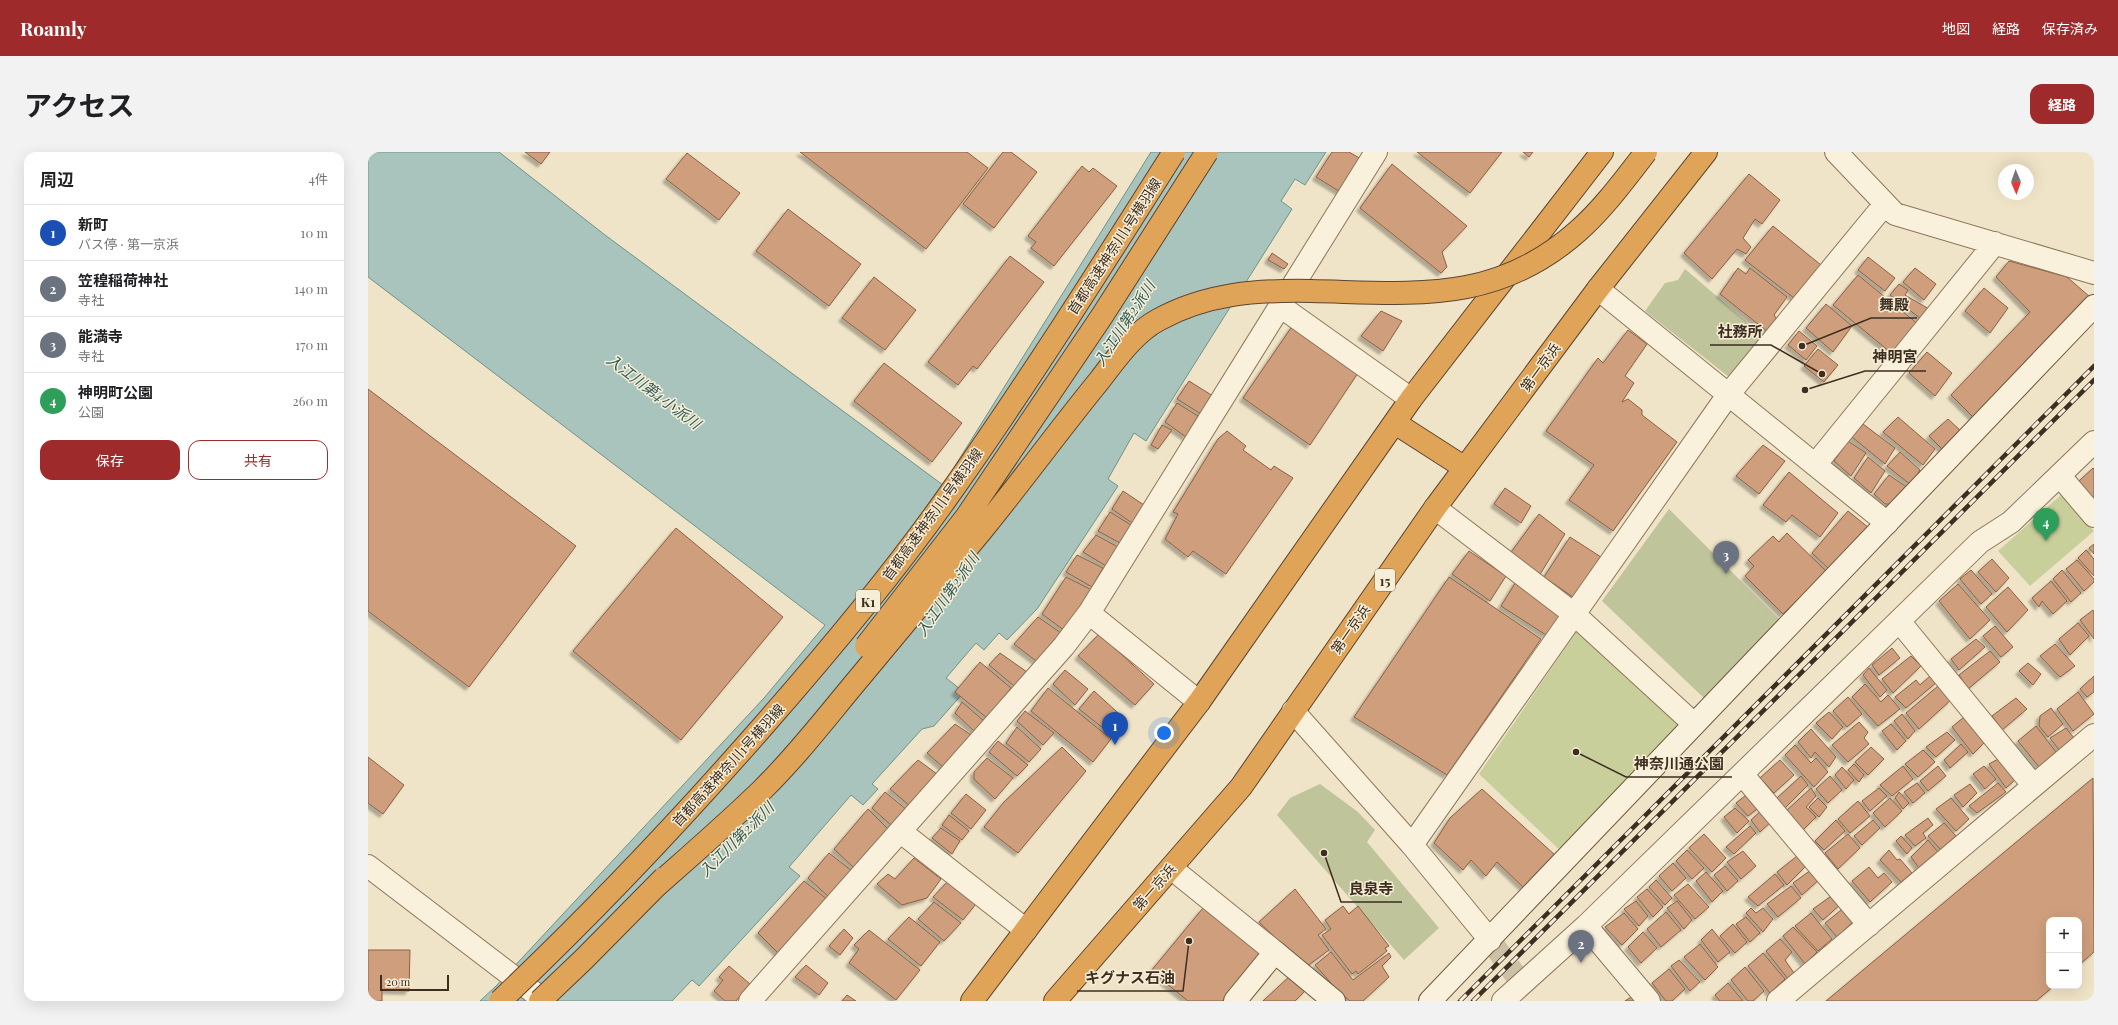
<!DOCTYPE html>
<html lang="ja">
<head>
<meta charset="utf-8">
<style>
	body { margin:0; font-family:"Playfair Display","Noto Sans JP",serif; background:#f2f2f2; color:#202124 }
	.controls { position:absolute; right:12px; bottom:12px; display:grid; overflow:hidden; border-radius:8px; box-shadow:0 4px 16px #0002 }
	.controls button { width:36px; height:36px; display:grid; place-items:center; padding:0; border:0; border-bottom:1px solid #e0e0e0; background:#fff; color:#202124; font:20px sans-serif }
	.compass { position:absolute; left:1630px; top:12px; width:36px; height:36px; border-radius:50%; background:#fff; box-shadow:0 4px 16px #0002; rotate:178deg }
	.scale { position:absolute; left:12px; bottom:10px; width:69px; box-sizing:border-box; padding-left:4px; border:2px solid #3d2e20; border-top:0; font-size:11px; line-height:14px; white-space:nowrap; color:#3d2e20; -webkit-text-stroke:3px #f7eed8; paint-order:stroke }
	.you { position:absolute; left:796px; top:581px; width:14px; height:14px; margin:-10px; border:3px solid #fff; border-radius:50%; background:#1a73e8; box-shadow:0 0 0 6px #1a73e833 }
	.badge { display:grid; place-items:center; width:26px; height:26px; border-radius:50%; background:#9e2a2b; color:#fff; font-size:13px; font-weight:700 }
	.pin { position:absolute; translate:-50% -33px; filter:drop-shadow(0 1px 2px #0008) }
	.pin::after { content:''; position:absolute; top:21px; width:14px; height:12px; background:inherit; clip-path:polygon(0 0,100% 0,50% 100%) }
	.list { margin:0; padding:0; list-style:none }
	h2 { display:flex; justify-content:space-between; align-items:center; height:52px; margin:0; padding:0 16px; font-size:17px }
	h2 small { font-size:13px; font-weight:400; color:#757577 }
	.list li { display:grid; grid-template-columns:26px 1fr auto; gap:12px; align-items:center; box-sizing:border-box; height:56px; padding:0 16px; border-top:1px solid #e0e0e0 }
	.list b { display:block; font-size:15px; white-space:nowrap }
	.list p { margin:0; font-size:13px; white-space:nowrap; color:#757577 }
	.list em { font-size:13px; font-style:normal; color:#757577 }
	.actions { display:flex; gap:8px; padding:12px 16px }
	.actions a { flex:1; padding:9px 0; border:1px solid #9e2a2b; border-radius:12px; text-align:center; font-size:14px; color:#9e2a2b }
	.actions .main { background:#9e2a2b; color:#fff }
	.map { position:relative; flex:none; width:1726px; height:849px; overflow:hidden; border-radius:12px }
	header { display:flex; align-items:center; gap:24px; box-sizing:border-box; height:56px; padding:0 20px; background:#9e2a2b; color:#fff }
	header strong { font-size:19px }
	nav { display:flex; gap:22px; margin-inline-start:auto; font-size:14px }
	.intro { display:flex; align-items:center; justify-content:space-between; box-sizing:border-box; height:96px; padding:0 24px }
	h1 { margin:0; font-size:28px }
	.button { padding:10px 18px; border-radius:12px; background:#9e2a2b; color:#fff; font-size:14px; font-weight:700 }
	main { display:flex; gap:24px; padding:0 24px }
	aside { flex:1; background:#fff; border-radius:12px; box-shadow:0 4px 16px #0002 }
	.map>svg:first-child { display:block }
	.green { fill:#c9cf9b }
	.cemetery { fill:#bfc49a }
	.water { fill:#a9c4bc; stroke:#6f938a }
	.building { fill:#cf9f7d; stroke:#8d5f41; filter:url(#shadow) }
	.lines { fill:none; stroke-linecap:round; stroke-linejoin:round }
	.street-tunnel { stroke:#ccc0a6; stroke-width:22; stroke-dasharray:22 11; stroke-linecap:butt }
	.street-casing { stroke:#8d765c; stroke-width:24 }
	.secondary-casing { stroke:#6f573f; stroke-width:24 }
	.highway-casing { stroke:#5b4430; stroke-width:24 }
	.street { stroke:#faf1dc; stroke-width:22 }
	.secondary { stroke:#faf1dc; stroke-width:22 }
	.highway { stroke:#e0a458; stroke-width:22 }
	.rail-casing { stroke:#3d2e20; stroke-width:4.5 }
	.rail { stroke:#f7eed8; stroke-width:3; stroke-dasharray:9; stroke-linecap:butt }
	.highway-bridge-casing { stroke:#5b4430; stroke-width:24; stroke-linecap:butt }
	.highway-bridge { stroke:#e0a458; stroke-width:22 }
	.labels { text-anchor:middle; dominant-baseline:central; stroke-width:3; stroke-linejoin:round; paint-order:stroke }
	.shield { fill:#f7eed8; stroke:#756857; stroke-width:1 }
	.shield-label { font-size:13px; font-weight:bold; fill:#3d2e20 }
	.street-label { font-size:14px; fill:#3d2e20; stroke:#f7eed8 }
	.water-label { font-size:15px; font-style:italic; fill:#2f5d5a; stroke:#f7eed8 }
	.leader { fill:none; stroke:#3d2e20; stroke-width:1.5 }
	.callout-dot { fill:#3d2e20; stroke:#f7eed8; stroke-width:1.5 }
	.callout-label { font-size:15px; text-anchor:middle; font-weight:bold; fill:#3d2e20; stroke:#f7eed8; stroke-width:3; stroke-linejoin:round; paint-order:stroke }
</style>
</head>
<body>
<header>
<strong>Roamly</strong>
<nav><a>地図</a><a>経路</a><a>保存済み</a></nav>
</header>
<div class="intro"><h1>アクセス</h1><a class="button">経路</a></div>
<main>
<aside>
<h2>周辺<small>4件</small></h2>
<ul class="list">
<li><span class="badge" style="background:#1a4fb4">1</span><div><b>新町</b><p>バス停 · 第一京浜</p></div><em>10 m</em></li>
<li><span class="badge" style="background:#6b7280">2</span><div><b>笠䅣稲荷神社</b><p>寺社</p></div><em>140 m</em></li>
<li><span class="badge" style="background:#6b7280">3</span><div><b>能満寺</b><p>寺社</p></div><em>170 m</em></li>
<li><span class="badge" style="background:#2e9e5b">4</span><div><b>神明町公園</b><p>公園</p></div><em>260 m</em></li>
</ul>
<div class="actions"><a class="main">保存</a><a>共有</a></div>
</aside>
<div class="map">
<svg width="1726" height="849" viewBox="0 0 1726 849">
	<defs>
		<filter id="shadow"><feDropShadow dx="-3.5" dy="3.5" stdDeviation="1" flood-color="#0004"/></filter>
	</defs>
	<rect width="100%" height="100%" fill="#f0e4c8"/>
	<!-- green -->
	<path class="green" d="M1694 342 1726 379 1662 434 1630 399Z
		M1211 476 1309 565 1310 578 1196 702 1111 622Z"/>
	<!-- cemetery -->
	<path class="cemetery" d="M1317 117 1394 183 1361 225 1277 159 1297 131 1310 128Z
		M1301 357 1414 470 1338 548 1234 449Z
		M952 632 990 660 1007 678 999 690 1071 776 1036 808 909 663 922 646Z"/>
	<!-- water -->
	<path class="water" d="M0 0H131L237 83 575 333 783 0H958L937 33 927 27 913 49 924 57 778 289 766 281 740 327 750 334 669 457 639 488 631 481 616 498 608 491 578 526 596 540 566 574 554 577 504 632 510 637 495 653 483 643 421 715 432 724 331 834 324 828 304 849H112L128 834 396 546 457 473 0 125Z"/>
	<!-- building -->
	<path class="building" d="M157 0H182L173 12Z
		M432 0H599L620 16 558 97Z
		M635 0H643L669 20 626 76 595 52Z
		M964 0H981L993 7 974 41 948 25Z
		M1049 0H1134L1102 41Z
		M1155 0H1165L1161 5Z
		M319 1 372 41 351 68 298 27Z
		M1024 12 1099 74 1074 100 1079 115 1073 121 992 56Z
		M714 14 721 20 725 16 749 34 686 114 663 96 668 90 660 84Z
		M1381 22 1412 48 1394 72 1387 67 1375 86 1383 95 1378 102 1369 97 1344 127 1316 101Z
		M420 57 493 112 461 154 388 99Z
		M1405 74 1453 113 1426 146 1377 108Z
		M904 101 920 112 916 117 900 108Z
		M642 104 676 130 609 217 605 214 590 233 560 210Z
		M1500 105 1527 126 1517 139 1490 118Z
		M1641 109 1699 125 1722 145 1606 266 1583 243 1662 160 1628 125Z
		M1370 116 1378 122 1382 116 1419 145 1406 163 1410 169 1400 180 1352 142Z
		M1547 116 1568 132 1556 148 1535 130Z
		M1490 123 1550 172 1527 204 1465 153Z
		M506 125 548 158 517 198 474 166Z
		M1531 132 1540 138 1537 143 1561 157 1553 167 1522 143Z
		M1616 136 1640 156 1622 181 1597 159Z
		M1458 152 1484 174 1465 200 1438 176Z
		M1013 159 1034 169 1015 199 993 184Z
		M925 173 992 218 942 293 875 246Z
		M1260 178 1279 192 1257 224 1266 231 1254 250 1260 247 1274 258V263L1309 290 1245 379 1201 348 1226 313 1178 279 1230 206 1235 211Z
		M1431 179 1449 194 1438 208 1420 193Z
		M1450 197 1470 213 1456 230 1436 214Z
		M1559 200 1584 221 1567 244 1541 221Z
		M516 211 594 271 564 310 486 249Z
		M821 229 845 244 833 262 809 247Z
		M0 237 208 394 101 535 0 459Z
		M809 251 830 264 818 285 797 270Z
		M1530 265 1567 297 1555 313 1515 280Z
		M1580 267 1593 279 1575 298 1561 284Z
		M1495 272 1527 296 1517 312 1484 285Z
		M794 273 804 278 790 297 783 293Z
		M859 279 878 294 875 298 903 318 906 314 925 326 858 422 825 399 820 405 797 387 810 362 805 360 850 287Z
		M1480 289 1498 301 1483 324 1466 309Z
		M1395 293 1417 309 1391 342 1368 324Z
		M1532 300 1552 318 1543 333 1519 314Z
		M1500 305 1517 319 1503 341 1486 326Z
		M1725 316 1726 317V347L1711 329Z
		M1421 320 1470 361 1452 385 1424 363 1418 370 1395 353Z
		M1521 323 1540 336 1527 352H1517L1506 342Z
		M1137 336 1163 354 1153 371 1126 352Z
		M755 339 776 353 764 371 744 357Z
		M1480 359 1501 376 1462 418 1444 401Z
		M742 360 763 373 752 391 730 379Z
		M1171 362 1197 382 1171 424 1141 403Z
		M308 376 415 465 313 588 205 499Z
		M1419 381 1458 419 1415 462 1377 424 1386 414 1380 408 1405 384 1411 390Z
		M728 383 750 395 738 414 715 400Z
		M1202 385 1233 405 1205 445 1176 425Z
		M1726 392V402L1721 396Z
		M1718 398 1726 407V424L1710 406Z
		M1101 399 1138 424 1122 449 1084 422Z
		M709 403 735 416 724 435 698 420Z
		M1624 407 1641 426 1628 440 1610 420Z
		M1709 408 1726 427V430L1716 439 1698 417Z
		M1603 418 1624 442 1613 452 1592 427Z
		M1694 418 1713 441 1703 450 1685 427Z
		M698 425 724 438 697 479 674 462Z
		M1081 425 1173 487 1079 623 986 565Z
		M1149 428 1195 460 1178 483 1133 454Z
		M1683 429 1699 449 1685 462 1674 449 1671 455 1664 446Z
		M1590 432 1622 468 1602 487 1571 449Z
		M1640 435 1660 458 1639 480 1618 455Z
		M1725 458 1726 460V487L1712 468Z
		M670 465 693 481 668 509 646 492Z
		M1710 471 1721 484 1702 503 1691 487Z
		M1627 474 1645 495 1633 505 1615 484Z
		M731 482 786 532 767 553 710 504Z
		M1608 487 1617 495 1591 518 1583 507Z
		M1687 492 1707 514 1692 525 1672 504Z
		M1524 496 1532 506 1511 523 1504 513Z
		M1622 499 1632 510 1600 537 1591 523Z
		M632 501 659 520 646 534 621 513Z
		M1543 504 1553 514 1525 541 1514 527Z
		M612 510 643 536 619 566 587 540Z
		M1660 511 1673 522 1665 533 1651 519Z
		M1501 516 1519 538 1512 545 1495 523Z
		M697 518 720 537 707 553 685 532Z
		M1562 524 1569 530 1538 556 1527 545 1548 528 1552 533Z
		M1726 524V540L1719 545 1712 537Z
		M1497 532 1513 550 1520 543 1532 557 1510 574 1484 545Z
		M1570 534 1583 548 1551 577 1538 561Z
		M680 536 743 587 725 610 663 559Z
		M726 539 759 569 745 584 711 557Z
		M1710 540 1726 562 1705 579 1689 557Z
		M1480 545 1494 562 1479 575 1465 559Z
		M1648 546 1659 557 1634 578 1624 564Z
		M594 550 616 569 607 580 587 561Z
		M1683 556 1695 572 1680 585 1671 574 1672 564Z
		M657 559 686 581 675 593 649 569Z
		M1461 560 1475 575 1464 587 1448 571Z
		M1534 562 1547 579 1540 587 1526 569Z
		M1596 565 1617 590 1605 602 1584 575Z
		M1491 570 1500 580 1496 586 1501 592 1480 610 1464 593Z
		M587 572 603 583 576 616 559 601Z
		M1523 572 1538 589 1529 598 1514 579Z
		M1668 574 1688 600 1671 615 1650 589Z
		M649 575 673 597 661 610 638 591Z
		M1698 576 1706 586 1691 598 1682 586Z
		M1443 577 1468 605 1461 615 1447 600 1443 606 1430 590Z
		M1579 580 1587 588 1568 605 1558 595Z
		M630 589 660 613 649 624 621 600Z
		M1593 592 1600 600 1582 616 1576 608Z
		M1427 593 1443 611 1448 606 1460 620 1446 635 1417 603Z
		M694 595 718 619 650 701 616 675 636 650Z
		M1503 595 1516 607 1500 623 1487 610Z
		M1555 598 1567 610 1550 625 1537 612Z
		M0 605 36 633 15 662 0 651Z
		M619 606 645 626 627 647 606 627V620Z
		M1632 606 1648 627 1638 636 1621 612Z
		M550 608 569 622 542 654 522 637Z
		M1412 608 1426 623 1406 641 1392 626Z
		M1486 612 1496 623 1491 630 1480 618Z
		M1535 614 1545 627 1524 644 1512 633Z
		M1570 614 1578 624 1560 639 1552 629Z
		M1616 614 1628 627 1617 637 1605 622Z
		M1474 615 1486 628 1478 637 1467 623Z
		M1433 624 1440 633 1417 656 1409 646Z
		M1462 624 1474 638 1460 651 1448 637Z
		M1725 626 1726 800 1711 813V768H1681V834H1686L1668 849H1458Z
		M1549 631 1557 641 1545 651 1536 640Z
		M1630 631 1638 640 1609 661 1601 654Z
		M1602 632 1609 641 1595 655 1586 643Z
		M1443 636 1448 644 1438 655 1448 665 1435 678 1418 659Z
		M1511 636 1519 644 1502 659 1494 649Z
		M1114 637 1187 703 1156 736 1129 710 1118 724 1103 708 1095 718 1066 691 1082 666Z
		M517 640 539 658 525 675 504 656Z
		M1382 640 1393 654 1380 664 1368 651Z
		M1531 640 1541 651 1535 657 1527 646Z
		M598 642 618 658 603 677 583 661Z
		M1450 646 1459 655 1451 665 1441 655Z
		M1522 646 1534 659 1517 675 1505 661Z
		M1583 646 1601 667 1588 679 1568 657Z
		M1490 649 1502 664 1482 681 1470 667Z
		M1367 656 1381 669 1369 681 1356 665Z
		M1396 656 1405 668 1392 680 1383 668Z
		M500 657 520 677 486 716 466 697Z
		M581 663 601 679 594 688 574 673Z
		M1560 666 1565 673 1555 681 1558 686 1547 694 1537 683Z
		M1468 668 1477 679 1456 698 1447 689Z
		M1505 668 1512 676 1494 693 1486 684Z
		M1576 671 1588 684 1573 698 1560 684Z
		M1382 674 1388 681 1366 702 1358 695Z
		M573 676 592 689 584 702 564 686Z
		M1336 682 1358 706 1344 720 1321 696Z
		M1480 682 1492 696 1470 717 1457 701Z
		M1533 684 1544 696 1539 702 1528 689Z
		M1560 688 1570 700 1551 716 1543 705Z
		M1319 698 1336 716 1324 727 1308 709Z
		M1521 698 1529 708 1532 707 1544 721 1533 730 1512 708Z
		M1375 699 1388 714 1373 727 1359 710Z
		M461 701 484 719 462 746 440 726Z
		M1429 704 1438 714 1419 733 1409 720Z
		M546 706 573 727 559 746 534 753 509 732 520 722 527 727Z
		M1305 711 1318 726 1304 739 1291 724Z
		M1357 714 1370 729 1359 739 1346 723Z
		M1501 715 1510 726 1516 721 1524 730 1502 750 1484 729Z
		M1443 718 1452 727 1434 743 1425 731Z
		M1338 720 1355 739 1344 750 1328 729Z
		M1407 722 1416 733 1390 754 1380 745Z
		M1288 728 1304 746 1297 753 1281 735Z
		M436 729 460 748 413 804 390 781Z
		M580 729 608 752 595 768 565 745Z
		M1320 732 1341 755 1327 767 1306 743Z
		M1423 734 1433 746 1410 765 1399 752Z
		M927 737 958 777 950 783 961 798 938 815 891 770Z
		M1279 737 1295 755 1285 765 1269 745Z
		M1466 742 1474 751 1455 768 1445 757Z
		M1268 749 1280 764 1271 774 1256 757Z
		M1309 749 1324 768 1316 777 1299 756Z
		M566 750 593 771 576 789 550 767Z
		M975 754 981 762 990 754 1021 794 1017 796 1019 799 990 822 988 819 984 822 954 783 963 777 957 768Z
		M1477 755 1488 767 1469 785 1457 771Z
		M835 756 897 804 860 849H820L783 819Z
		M1383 756 1388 761 1395 756 1405 767 1395 780 1378 761Z
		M1298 760 1313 778 1293 795 1279 777Z
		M1256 761 1270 777 1254 793 1237 775Z
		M1443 761 1464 787 1450 799 1427 774Z
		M541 765 572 790 553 814 520 787Z
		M1378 765 1392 781 1382 790 1368 772Z
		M1365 772 1379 790 1367 801 1352 784Z
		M1425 775 1449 800 1437 812 1415 784Z
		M476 777 485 786 472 803 461 794Z
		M1344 777 1362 800 1350 810 1333 788Z
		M501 778 552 818 528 848 481 811 491 797 486 793Z
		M1275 780 1289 796 1273 811 1260 795Z
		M1412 787 1424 800 1417 808 1426 821 1420 827 1398 799Z
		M1332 792 1350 815 1337 828 1316 805Z
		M0 798H42L41 839 14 838V849H0Z
		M963 800 985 828 1021 801 1023 805 1014 814 1021 825 995 849H982L970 839 947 813Z
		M1395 801 1417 827 1402 841 1380 814Z
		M1311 808 1332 830 1322 839 1303 814Z
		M438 813 460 831 451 843 427 825Z
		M361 814 382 832 368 849H357L346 839 355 828 351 825Z
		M1377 815 1396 839 1385 849H1380L1363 828Z
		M1301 817 1317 837 1304 849H1298L1284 831Z
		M923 823 938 838 927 849H895Z
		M1360 831 1375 849H1352L1347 843Z
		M479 843 488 849H474Z
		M1263 845 1266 849H1257Z"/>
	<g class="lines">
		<!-- street-tunnel -->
		<path class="street-tunnel" d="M1122 788 1154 832"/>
		<!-- street casing -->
		<g class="street-casing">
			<path id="street" d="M1468 0 1527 62 1726 121
				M1230 137 1519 371
				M912 154 1043 247
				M1447 313 1627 91
				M1692 324 1726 364
				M1067 356 1206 462 1326 572
				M721 461 831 550
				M1531 469 1665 633
				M925 559 1044 693 1122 788
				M1374 622 1501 773
				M533 680 658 778
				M1044 693 1360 243 1517 52
				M0 714 177 849
				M803 716 907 800
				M1218 774 1281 849
				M382 849 696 494 721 461 1008 0
				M1135 849 1218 774 1612 390 1643 370 1726 290
				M1410 849 1726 583"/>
		</g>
		<!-- secondary casing -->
		<g class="secondary-casing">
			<path id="secondary" d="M867 849 907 800 966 849
				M1062 849 1726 154"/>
		</g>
		<!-- highway casing -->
		<g class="highway-casing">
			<path id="highway" d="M1027 271 1097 316
				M604 849 831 550 1043 247 1234 0
				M687 849 873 635 1067 356 1230 137 1338 0"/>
		</g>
		<!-- street -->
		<use href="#street" class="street"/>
		<!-- secondary -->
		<use href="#secondary" class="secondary"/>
		<!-- highway -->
		<use href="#highway" class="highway"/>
		<!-- rail casing -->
		<g class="rail-casing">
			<path id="rail" d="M1092 849 1726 214
				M1105 849 1726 228"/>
		</g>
		<!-- rail -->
		<use href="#rail" class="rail"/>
		<!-- highway-bridge casing -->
		<g class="highway-bridge-casing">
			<path id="highway-bridge" d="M498 494 599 364 734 164 839 0
				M286 736C322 704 359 672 393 639 429 604 460 563 492 525 533 476 573 427 614 378 654 329 691 278 731 229 748 207 766 181 790 168 839 141 889 138 943 139 1045 141 1127 153 1210 79 1236 56 1257 27 1278 0
				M132 849C225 761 312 669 396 573 460 500 522 426 578 347 658 234 732 117 806 0
				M172 849 216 807 296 726"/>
		</g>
		<!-- highway-bridge -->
		<use href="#highway-bridge" class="highway-bridge"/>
	</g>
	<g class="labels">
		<!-- shield labels -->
		<g class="shield">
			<rect x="1007" y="417" width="20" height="22" rx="3"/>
			<rect x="488" y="438" width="24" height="22" rx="3"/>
		</g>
		<g class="shield-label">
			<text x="1017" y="428">15</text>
			<text x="500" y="449">K1</text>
		</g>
		<!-- street labels -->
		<g class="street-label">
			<text transform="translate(746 94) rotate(-57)">首都高速神奈川1号横羽線</text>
			<text transform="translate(1172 215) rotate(-54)">第一京浜</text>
			<text transform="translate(564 362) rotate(-54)">首都高速神奈川1号横羽線</text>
			<text transform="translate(982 477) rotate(-55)">第一京浜</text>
			<text transform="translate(360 613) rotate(-48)">首都高速神奈川1号横羽線</text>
			<text transform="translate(786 735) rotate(-49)">第一京浜</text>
		</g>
		<!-- water labels -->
		<g class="water-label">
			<text transform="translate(756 171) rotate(-57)">入江川第2派川</text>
			<text transform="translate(286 239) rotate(37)">入江川第4小派川</text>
			<text transform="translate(579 442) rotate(-55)">入江川第2派川</text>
			<text transform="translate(368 687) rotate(-45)">入江川第2派川</text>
		</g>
	</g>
	<!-- callouts -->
	<path class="leader" d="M1434 194L1503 166H1549M1454 222L1403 193H1342M1437 238L1497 219H1558M1208 600L1258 625H1364M956 701L973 750H1034M821 789L815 839H709"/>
	<g class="callout-dot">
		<circle cx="1434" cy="194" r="4"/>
		<circle cx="1454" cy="222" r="4"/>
		<circle cx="1437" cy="238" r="4"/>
		<circle cx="1208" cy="600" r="4"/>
		<circle cx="956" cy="701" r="4"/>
		<circle cx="821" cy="789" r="4"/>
	</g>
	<g class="callout-label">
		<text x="1526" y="158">舞殿</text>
		<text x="1372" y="185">社務所</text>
		<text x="1527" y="210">神明宮</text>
		<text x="1311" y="617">神奈川通公園</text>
		<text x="1003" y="742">良泉寺</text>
		<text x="762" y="831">キグナス石油</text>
	</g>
</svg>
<div class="controls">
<button>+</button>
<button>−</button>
</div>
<svg class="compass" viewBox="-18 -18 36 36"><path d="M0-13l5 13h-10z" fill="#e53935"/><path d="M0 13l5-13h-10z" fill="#757577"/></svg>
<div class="scale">20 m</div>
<div class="you"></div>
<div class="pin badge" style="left:747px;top:593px;background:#1a4fb4">1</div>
<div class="pin badge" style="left:1213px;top:811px;background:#6b7280">2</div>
<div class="pin badge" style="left:1358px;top:422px;background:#6b7280">3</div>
<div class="pin badge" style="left:1678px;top:389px;background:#2e9e5b">4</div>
</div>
</main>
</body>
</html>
